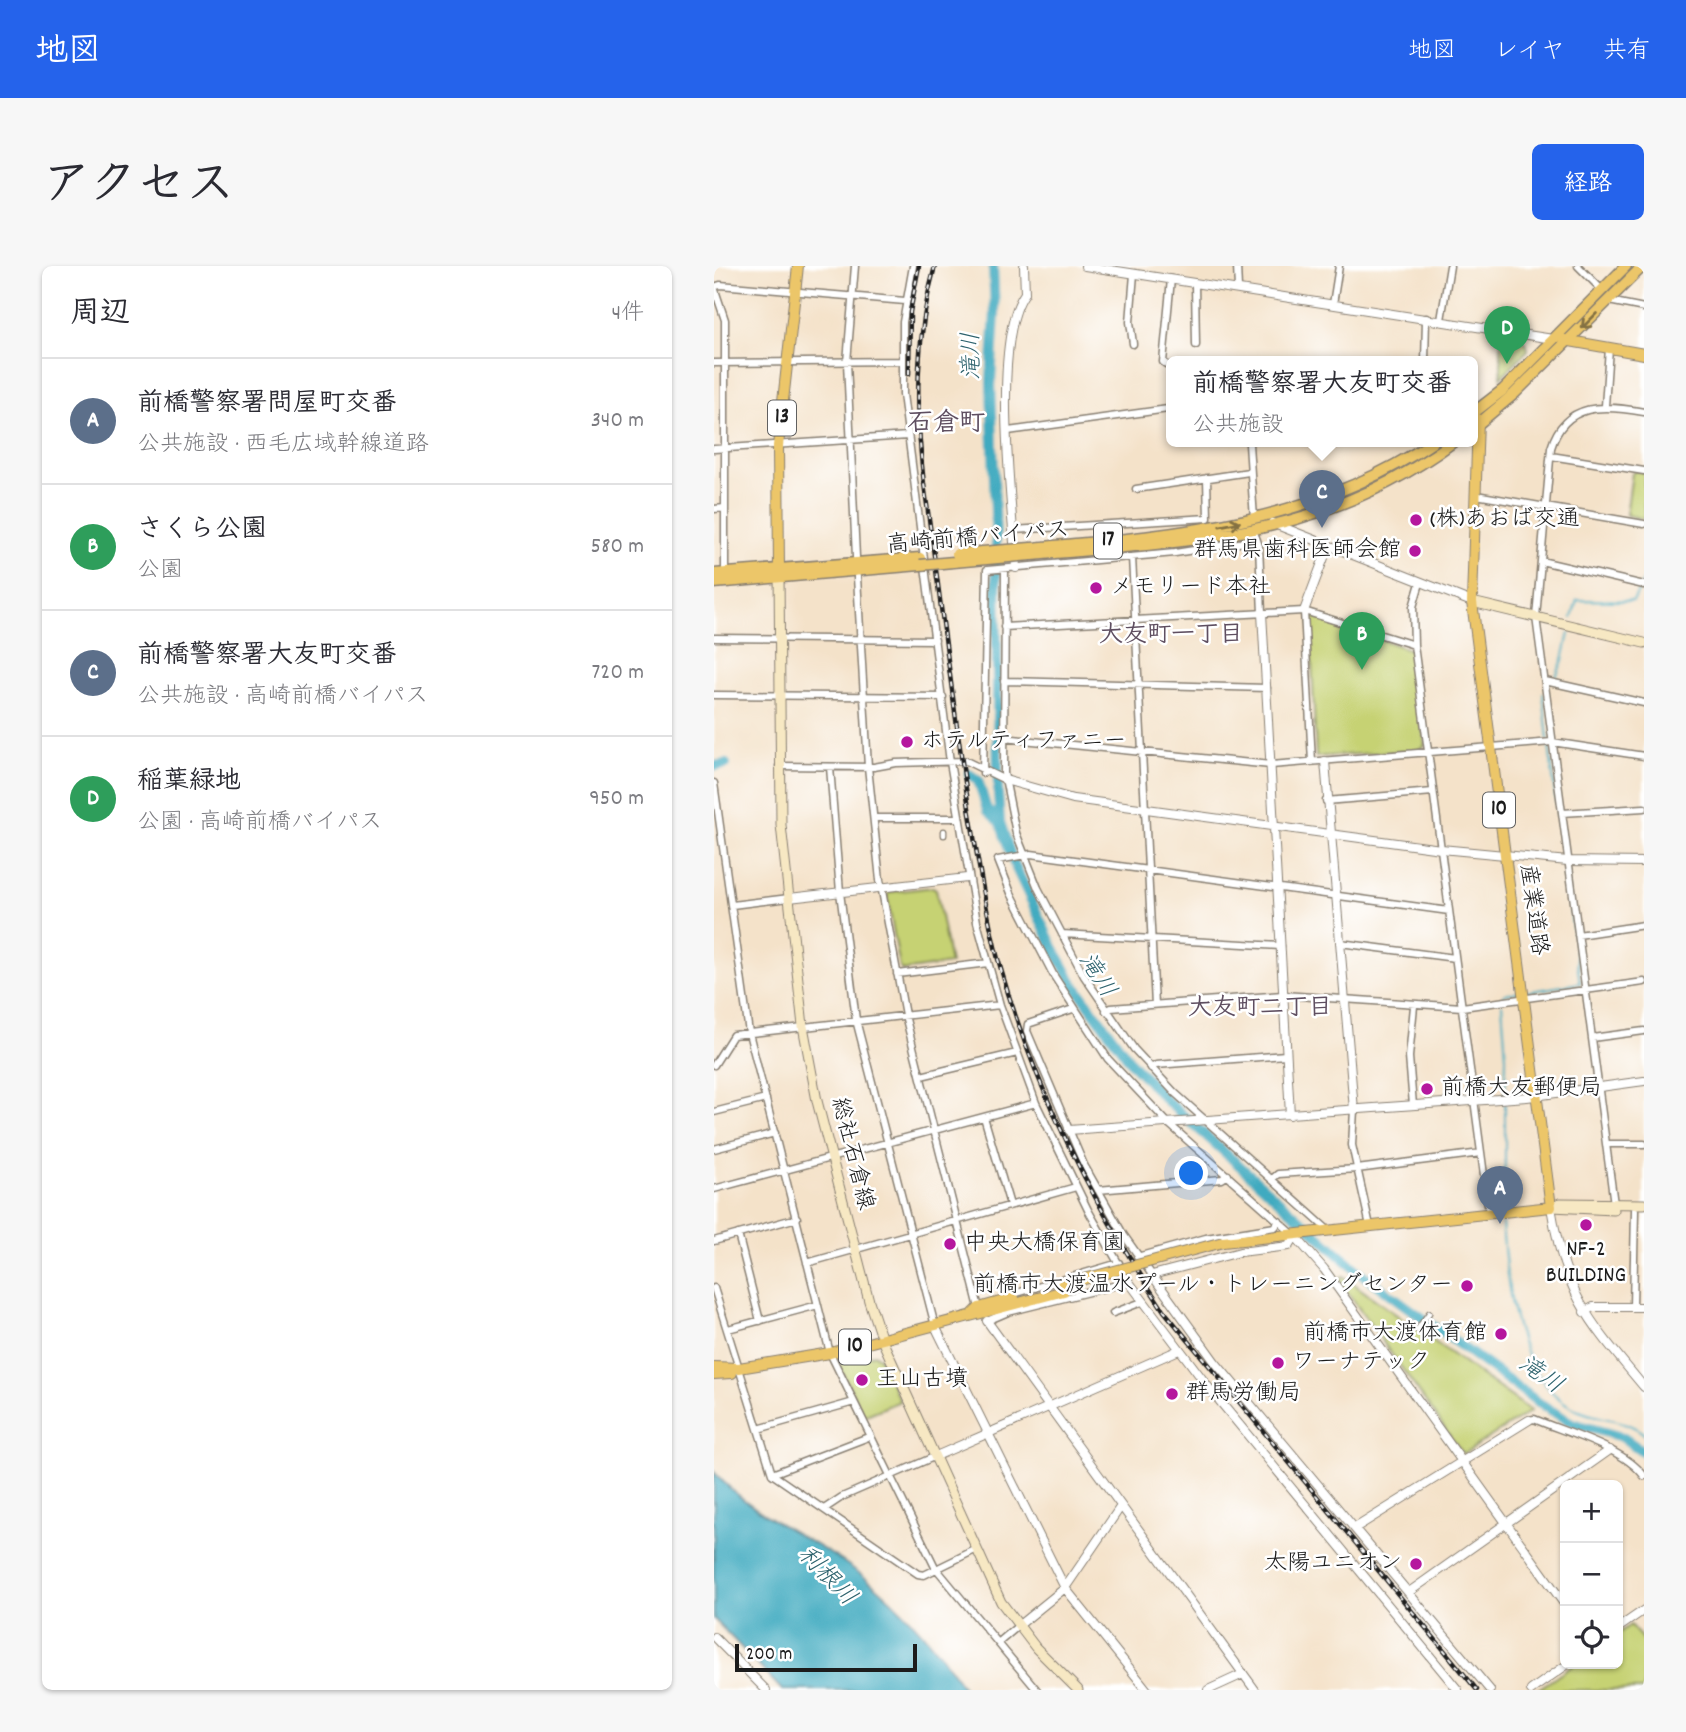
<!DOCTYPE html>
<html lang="ja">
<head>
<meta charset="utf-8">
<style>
	body { margin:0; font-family:Dekko,"Klee One",sans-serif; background:#f7f7f7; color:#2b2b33 }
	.controls { position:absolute; right:21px; bottom:21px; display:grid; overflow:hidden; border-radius:10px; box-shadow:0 2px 5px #0004 }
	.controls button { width:63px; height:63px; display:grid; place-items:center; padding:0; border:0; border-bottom:2px solid #e1e1e2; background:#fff; color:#2b2b33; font:35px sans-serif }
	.scale { position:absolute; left:21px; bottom:18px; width:182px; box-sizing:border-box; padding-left:7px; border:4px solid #1c1c1c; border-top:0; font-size:19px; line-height:24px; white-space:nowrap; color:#1c1c1c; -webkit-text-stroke:5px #fff; paint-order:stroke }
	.you { position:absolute; left:478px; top:908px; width:24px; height:24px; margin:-18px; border:5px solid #fff; border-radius:50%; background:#1a73e8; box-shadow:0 0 0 10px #1a73e833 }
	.badge { display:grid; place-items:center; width:46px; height:46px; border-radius:50%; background:#2563eb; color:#fff; font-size:23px; font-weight:700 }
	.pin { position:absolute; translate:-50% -58px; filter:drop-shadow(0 2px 4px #0008) }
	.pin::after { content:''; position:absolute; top:37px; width:24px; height:21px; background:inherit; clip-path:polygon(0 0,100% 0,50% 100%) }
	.popup { position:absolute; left:452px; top:90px; width:312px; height:91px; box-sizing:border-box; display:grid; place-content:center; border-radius:10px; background:#fff; filter:drop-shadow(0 2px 5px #0005); font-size:23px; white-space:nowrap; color:#7c7c81 }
	.popup b { font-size:26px; color:#2b2b33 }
	.popup::after { content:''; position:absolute; left:50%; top:100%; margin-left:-14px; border:14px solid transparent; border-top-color:#fff }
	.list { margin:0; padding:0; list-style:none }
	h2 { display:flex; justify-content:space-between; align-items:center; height:91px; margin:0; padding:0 28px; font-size:30px }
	h2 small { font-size:23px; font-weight:400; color:#7c7c81 }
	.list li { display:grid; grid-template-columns:46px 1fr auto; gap:21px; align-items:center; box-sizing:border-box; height:126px; padding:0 28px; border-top:2px solid #e1e1e2 }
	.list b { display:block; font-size:26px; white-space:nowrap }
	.list p { margin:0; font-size:23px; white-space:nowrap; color:#7c7c81 }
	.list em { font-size:23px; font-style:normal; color:#7c7c81 }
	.icon { flex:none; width:38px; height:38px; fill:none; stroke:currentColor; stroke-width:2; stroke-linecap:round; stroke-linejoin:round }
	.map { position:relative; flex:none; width:930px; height:1424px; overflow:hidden; border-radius:10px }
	header { display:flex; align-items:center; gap:42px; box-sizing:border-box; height:98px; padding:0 35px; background:#2563eb; color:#fff }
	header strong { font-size:33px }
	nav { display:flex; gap:38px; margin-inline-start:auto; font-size:24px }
	.intro { display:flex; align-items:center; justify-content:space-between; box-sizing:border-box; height:168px; padding:0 42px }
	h1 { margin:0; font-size:49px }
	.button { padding:18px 32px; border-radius:10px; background:#2563eb; color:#fff; font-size:24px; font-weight:700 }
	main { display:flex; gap:42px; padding:0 42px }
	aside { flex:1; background:#fff; border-radius:10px; box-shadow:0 2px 5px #0004 }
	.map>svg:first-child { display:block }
	.green { fill:#c6d273; stroke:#717748; stroke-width:2 }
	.water { fill:#40aac0; stroke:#2e636e; stroke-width:2 }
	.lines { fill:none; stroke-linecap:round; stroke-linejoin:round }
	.stream { stroke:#40aac0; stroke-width:2 }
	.river { stroke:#40aac0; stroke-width:10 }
	.pedestrian-casing { stroke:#887f72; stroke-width:7 }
	.minor-casing { stroke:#887f72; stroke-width:9 }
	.tertiary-casing { stroke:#887f72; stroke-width:10 }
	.secondary-casing { stroke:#887f72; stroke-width:11 }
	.primary-casing { stroke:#887f72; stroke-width:12 }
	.trunk-casing { stroke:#887f72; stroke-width:13 }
	.pedestrian { stroke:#fff; stroke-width:4.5 }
	.minor { stroke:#fff; stroke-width:6 }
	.tertiary { stroke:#fff; stroke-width:8 }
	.secondary { stroke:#f7e8c3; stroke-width:9 }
	.primary { stroke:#ecc669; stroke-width:10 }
	.trunk { stroke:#ecc669; stroke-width:10 }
	.rail-casing { stroke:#1c1c1c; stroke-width:4.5 }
	.rail { stroke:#fff; stroke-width:2; stroke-dasharray:5; stroke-linecap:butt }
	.primary-bridge-casing { stroke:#887f72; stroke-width:12; stroke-linecap:butt }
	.trunk-bridge-casing { stroke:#887f72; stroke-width:13; stroke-linecap:butt }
	.primary-bridge { stroke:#ecc669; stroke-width:10 }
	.trunk-bridge { stroke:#ecc669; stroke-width:10 }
	.oneway { stroke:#847142 }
	.poi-dot { fill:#b5179e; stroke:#fff; stroke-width:2.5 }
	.labels { text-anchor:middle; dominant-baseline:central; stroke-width:5; stroke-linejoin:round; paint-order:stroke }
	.shield { fill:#fff; stroke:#606060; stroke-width:2 }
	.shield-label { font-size:21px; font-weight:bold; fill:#1c1c1c }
	.poi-label { font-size:23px; fill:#1c1c1c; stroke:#fff; text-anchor:start }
	.street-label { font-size:23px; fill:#1c1c1c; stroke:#fff }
	.water-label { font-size:24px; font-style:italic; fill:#2e636e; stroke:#fff }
	.neighbourhood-label { font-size:24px; font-weight:bold; fill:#5f4f61; stroke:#fff }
	.quarter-label { font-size:26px; font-weight:bold; fill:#5f4f61; stroke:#fff }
</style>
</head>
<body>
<header>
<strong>地図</strong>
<nav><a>地図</a><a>レイヤ</a><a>共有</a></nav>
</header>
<div class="intro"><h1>アクセス</h1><a class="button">経路</a></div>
<main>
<aside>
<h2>周辺<small>4件</small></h2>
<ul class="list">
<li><span class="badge" style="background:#5c6f8a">A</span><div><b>前橋警察署問屋町交番</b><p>公共施設 · 西毛広域幹線道路</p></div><em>340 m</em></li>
<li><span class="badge" style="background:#2e9e5b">B</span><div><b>さくら公園</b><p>公園</p></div><em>580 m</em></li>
<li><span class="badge" style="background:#5c6f8a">C</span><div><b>前橋警察署大友町交番</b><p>公共施設 · 高崎前橋バイパス</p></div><em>720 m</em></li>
<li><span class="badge" style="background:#2e9e5b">D</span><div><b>稲葉緑地</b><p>公園 · 高崎前橋バイパス</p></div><em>950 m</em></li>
</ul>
</aside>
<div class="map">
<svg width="930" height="1424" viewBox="0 0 930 1424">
	<rect width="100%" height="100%" fill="#fff"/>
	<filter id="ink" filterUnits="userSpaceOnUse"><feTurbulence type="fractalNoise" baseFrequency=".0143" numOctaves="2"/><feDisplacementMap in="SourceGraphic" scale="14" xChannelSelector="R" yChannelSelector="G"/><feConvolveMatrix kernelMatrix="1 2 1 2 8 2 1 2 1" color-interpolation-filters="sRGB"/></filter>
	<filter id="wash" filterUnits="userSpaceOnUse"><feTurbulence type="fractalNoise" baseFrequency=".00686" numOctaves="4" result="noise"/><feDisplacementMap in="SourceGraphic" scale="28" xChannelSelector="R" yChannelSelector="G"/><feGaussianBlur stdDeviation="1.57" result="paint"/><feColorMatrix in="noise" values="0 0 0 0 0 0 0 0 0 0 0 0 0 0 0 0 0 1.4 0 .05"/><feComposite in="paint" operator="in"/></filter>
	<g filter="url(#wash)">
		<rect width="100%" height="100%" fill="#f4e2c9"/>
		<!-- green -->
		<path class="green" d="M787 71 812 76 814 84 787 111Z
			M921 205 930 206V253L912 249 918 207Z
			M596 349 697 384 711 479 705 484 602 491Z
			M219 621 222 623 236 698 189 705 186 702 173 629 176 626Z
			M629 1010 641 1019 817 1145 749 1188 624 1013Z
			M160 1088 165 1091 186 1135 150 1150 124 1098Z
			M916 1359 930 1375V1424H823L861 1398H904V1368Z"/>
		<!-- water -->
		<path class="water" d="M0 1206C36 1247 86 1267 131 1297 180 1329 219 1376 251 1424H68L0 1353Z"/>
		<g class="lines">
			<!-- stream -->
			<path class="stream" d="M858 352 863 334 919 335 930 314
				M840 415 849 394 855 367
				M829 427 834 473
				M835 479 849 591
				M812 726 866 717 850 597
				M788 733 791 728 806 726
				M788 738 792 791 791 831
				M786 933 791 898V836
				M788 958C793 1019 800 1112 861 1143 884 1155 909 1150 930 1168"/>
			<!-- river -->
			<path class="river" d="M279 0 281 47 277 115 282 277 284 528 286 556 300 598 339 681 359 717 419 799 454 836 644 1005 828 1139 858 1157 908 1171 930 1186
				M0 500 12 498
				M255 508 264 514 273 544 286 556"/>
		</g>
	</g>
	<g filter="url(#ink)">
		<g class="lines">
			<!-- pedestrian casing -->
			<g class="pedestrian-casing">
				<path id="pedestrian" d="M230 565V569
					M703 1064 715 1047"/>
			</g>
			<!-- minor casing -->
			<g class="minor-casing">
				<path id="minor" d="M141 0 133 96 142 291
					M199 0 189 56V128L236 496 263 656 286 739 322 837 374 944 415 1016 294 1046 273 1055
					M523 0 524 23
					M864 0 888 24
					M457 13 449 96 458 102
					M481 17 482 79
					M0 21 11 54V308
					M0 21 6 19 191 35
					M895 35 930 42
					M619 38 625 0
					M727 54 736 0
					M419 78 416 56 420 8
					M711 96 712 52
					M0 97 187 95
					M891 140 895 82
					M294 165 454 143
					M535 178 540 253
					M0 183 194 170
					M837 190 930 205
					M422 223 535 206
					M762 229 930 258
					M0 243 11 242
					M299 264 494 252 493 212
					M540 266 545 280 548 347
					M418 291 441 739
					M827 295 930 319
					M291 303 290 507 302 567 324 622 370 710 420 783 461 827 614 964
					M143 311 154 501 166 614 191 749 265 1042
					M706 317 699 341 700 379 775 947
					M590 345 598 496
					M290 361 590 345 700 379
					M0 372 221 374
					M290 415 553 422
					M831 415 930 437
					M0 429 229 431
					M289 472 557 499 838 476 930 490
					M65 500 160 501 182 497 252 495 291 514
					M116 501 126 626 142 754 221 1060
					M269 507 273 304 461 287 543 274
					M0 517 35 767 116 1087 221 1301 323 1424
					M612 535 719 526
					M848 547 930 542
					M160 552H245
					M18 639 75 632
					M348 668 567 680
					M864 669 930 659
					M626 677 741 692
					M183 708 274 697
					M359 743 314 758 313 765 370 899 409 968 438 1009
					M392 745 397 742 569 729 748 741 930 716
					M878 772 930 765
					M0 799 19 769 286 739
					M437 802 442 799 572 789
					M207 810 303 787
					M699 839 695 791 700 740
					M640 844 638 879 656 960
					M0 846 52 833
					M270 851 296 939
					M892 878H930
					M0 883 61 867
					M558 913 564 908 643 903 767 887
					M0 923 322 837
					M384 924 508 913 514 909
					M900 938 822 351 837 182C851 135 891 139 930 146
					M24 968 46 1055
					M580 969 455 858 394 793 340 710 297 627 284 594 317 588 735 645
					M0 975 83 952
					M423 991 492 972 561 961 565 955
					M93 997 362 921
					M0 1022 58 1208 204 1308 210 1309 263 1283
					M293 1030 405 997
					M919 1041 921 944
					M399 1047 428 1036
					M14 1063 104 1039
					M815 1154 820 1153C853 1167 910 1182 930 1210
					M44 1163 140 1136
					M58 1208 157 1170
					M110 1243 128 1231 222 1190
					M284 1377 304 1360"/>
			</g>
			<!-- tertiary casing -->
			<g class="tertiary-casing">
				<path id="tertiary" d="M371 0 839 73
					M558 257 758 336
					M302 302C298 240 277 73 311 27L310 0
					M590 345 614 281
					M548 347 576 849
					M611 495 640 844
					M291 514 359 533 727 583 854 595 930 596
					M75 632 253 612
					M355 864 813 831 930 815
					M837 941C851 1029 874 1054 930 1121
					M415 1016 495 1122 744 1424
					M870 1046 879 1041H930
					M273 1055 541 1424
					M221 1060 351 1322 433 1424
					M222 1190 465 1084
					M641 1262 815 1154
					M695 1326 896 1184
					M304 1360 351 1322 407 1240
					M904 1362 930 1344
					M0 1371 52 1424
					M494 1424 529 1408
					M776 1424 501 1096 438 1009 526 986 575 980 581 970 610 1003 851 1339
					M817 1424 854 1398"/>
			</g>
			<!-- secondary casing -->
			<g class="secondary-casing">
				<path id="secondary" d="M65 305 67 559 89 760 103 835 155 1035 168 1074 287 1336 322 1382 364 1424
					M758 336 930 377
					M837 941 846 937 930 938
					M838 941 900 944"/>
			</g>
			<!-- primary casing -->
			<g class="primary-casing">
				<path id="primary" d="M850 74 930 88
					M65 305 64 180 84 0
					M509 976 837 941 758 336 764 153
					M259 1048 265 1042 300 1032
					M0 1101 25 1102 116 1087 350 1025
					M0 1108 18 1107"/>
			</g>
			<!-- trunk casing -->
			<g class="trunk-casing">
				<path id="trunk" d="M758 148 789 124 912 0
					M758 163 800 128 929 0
					M317 282C461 269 595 259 719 176
					M317 289C473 275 607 274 739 176
					M0 308 206 292
					M0 317 206 299"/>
			</g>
			<!-- pedestrian -->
			<use href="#pedestrian" class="pedestrian"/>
			<!-- minor -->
			<use href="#minor" class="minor"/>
			<!-- tertiary -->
			<use href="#tertiary" class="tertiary"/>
			<!-- secondary -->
			<use href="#secondary" class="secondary"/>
			<!-- primary -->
			<use href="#primary" class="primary"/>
			<!-- trunk -->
			<use href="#trunk" class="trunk"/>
			<!-- rail casing -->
			<g class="rail-casing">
				<path id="rail" d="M221 0C201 72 201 144 210 218 226 326 238 435 255 542 264 593 271 643 284 693 319 820 377 936 450 1045L763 1424
					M195 108 196 46 205 0"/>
			</g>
			<!-- rail -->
			<use href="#rail" class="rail"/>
			<!-- primary-bridge casing -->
			<g class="primary-bridge-casing">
				<path id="primary-bridge" d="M348 1019 509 976"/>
			</g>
			<!-- trunk-bridge casing -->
			<g class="trunk-bridge-casing">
				<path id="trunk-bridge" d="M243 288 317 282
					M206 299 317 289"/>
			</g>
			<!-- primary-bridge -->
			<use href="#primary-bridge" class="primary-bridge"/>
			<!-- trunk-bridge -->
			<use href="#trunk-bridge" class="trunk-bridge"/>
		</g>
		<!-- one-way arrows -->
		<defs><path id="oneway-shaft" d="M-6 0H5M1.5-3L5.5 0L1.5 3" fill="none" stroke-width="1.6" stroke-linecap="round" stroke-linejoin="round" transform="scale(1.75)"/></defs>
		<g class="oneway">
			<use href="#oneway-shaft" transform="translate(875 55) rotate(135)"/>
			<use href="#oneway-shaft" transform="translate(516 258) rotate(-11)"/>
		</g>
	</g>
	<!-- markers -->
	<g class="poi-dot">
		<circle cx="702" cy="254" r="7"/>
		<circle cx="701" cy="285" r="7"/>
		<circle cx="382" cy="322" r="7"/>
		<circle cx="193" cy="476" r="7"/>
		<circle cx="713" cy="823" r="7"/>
		<circle cx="872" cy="959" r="7"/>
		<circle cx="236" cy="978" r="7"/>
		<circle cx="753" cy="1020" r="7"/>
		<circle cx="787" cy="1068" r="7"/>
		<circle cx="564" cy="1097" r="7"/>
		<circle cx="148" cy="1114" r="7"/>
		<circle cx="458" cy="1128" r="7"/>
		<circle cx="702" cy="1298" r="7"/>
	</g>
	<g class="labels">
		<!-- shield labels -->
		<g class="shield">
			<rect x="54" y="134.5" width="28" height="35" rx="5"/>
			<rect x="380" y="257.5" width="28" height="35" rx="5"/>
			<rect x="769" y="526.5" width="32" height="35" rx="5"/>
			<rect x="125" y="1063.5" width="32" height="35" rx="5"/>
		</g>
		<g class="shield-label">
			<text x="68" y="152">13</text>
			<text x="394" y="275">17</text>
			<text x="785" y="544">10</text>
			<text x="141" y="1081">10</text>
		</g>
		<!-- poi labels -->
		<g class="poi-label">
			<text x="716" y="254">(株)あおば交通</text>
			<text x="687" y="285" text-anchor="end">群馬県歯科医師会館</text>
			<text x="396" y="322">メモリード本社</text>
			<text x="207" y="476">ホテルティファニー</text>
			<text x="727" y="823">前橋大友郵便局</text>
			<text x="250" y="978">中央大橋保育園</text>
			<text x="872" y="984" text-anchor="middle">NF-2<tspan x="872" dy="26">BUILDING</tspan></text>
			<text x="739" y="1020" text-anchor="end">前橋市大渡温水プール・トレーニングセンター</text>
			<text x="773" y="1068" text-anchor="end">前橋市大渡体育館</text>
			<text x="578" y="1097">ワーナテック</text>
			<text x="162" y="1114">王山古墳</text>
			<text x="472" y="1128">群馬労働局</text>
			<text x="688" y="1298" text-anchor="end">太陽ユニオン</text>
		</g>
		<!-- street labels -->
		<g class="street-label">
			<text transform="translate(264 273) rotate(-5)">高崎前橋バイパス</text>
			<text transform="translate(818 644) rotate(82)">産業道路</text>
			<text transform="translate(137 888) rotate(76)">総社石倉線</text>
		</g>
		<!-- water labels -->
		<g class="water-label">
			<text transform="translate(259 90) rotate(-91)">滝川</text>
			<text transform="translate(382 710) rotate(57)">滝川</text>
			<text transform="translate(826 1110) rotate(35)">滝川</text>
			<text transform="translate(112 1311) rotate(46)">利根川</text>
		</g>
		<!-- neighbourhood labels -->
		<g class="neighbourhood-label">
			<text x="457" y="370">大友町一丁目</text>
			<text x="546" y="743">大友町二丁目</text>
		</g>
		<!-- quarter labels -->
		<g class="quarter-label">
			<text x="232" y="158">石倉町</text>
		</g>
	</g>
</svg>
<div class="controls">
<button>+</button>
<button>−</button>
<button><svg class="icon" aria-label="locate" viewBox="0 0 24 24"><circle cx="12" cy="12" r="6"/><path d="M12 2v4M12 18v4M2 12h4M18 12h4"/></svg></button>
</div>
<div class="scale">200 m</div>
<div class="you"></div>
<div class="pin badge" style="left:786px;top:958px;background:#5c6f8a">A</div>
<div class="pin badge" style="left:648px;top:404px;background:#2e9e5b">B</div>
<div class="pin badge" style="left:608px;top:262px;background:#5c6f8a">C</div>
<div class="popup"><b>前橋警察署大友町交番</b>公共施設</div>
<div class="pin badge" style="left:793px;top:98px;background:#2e9e5b">D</div>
</div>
</main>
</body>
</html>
